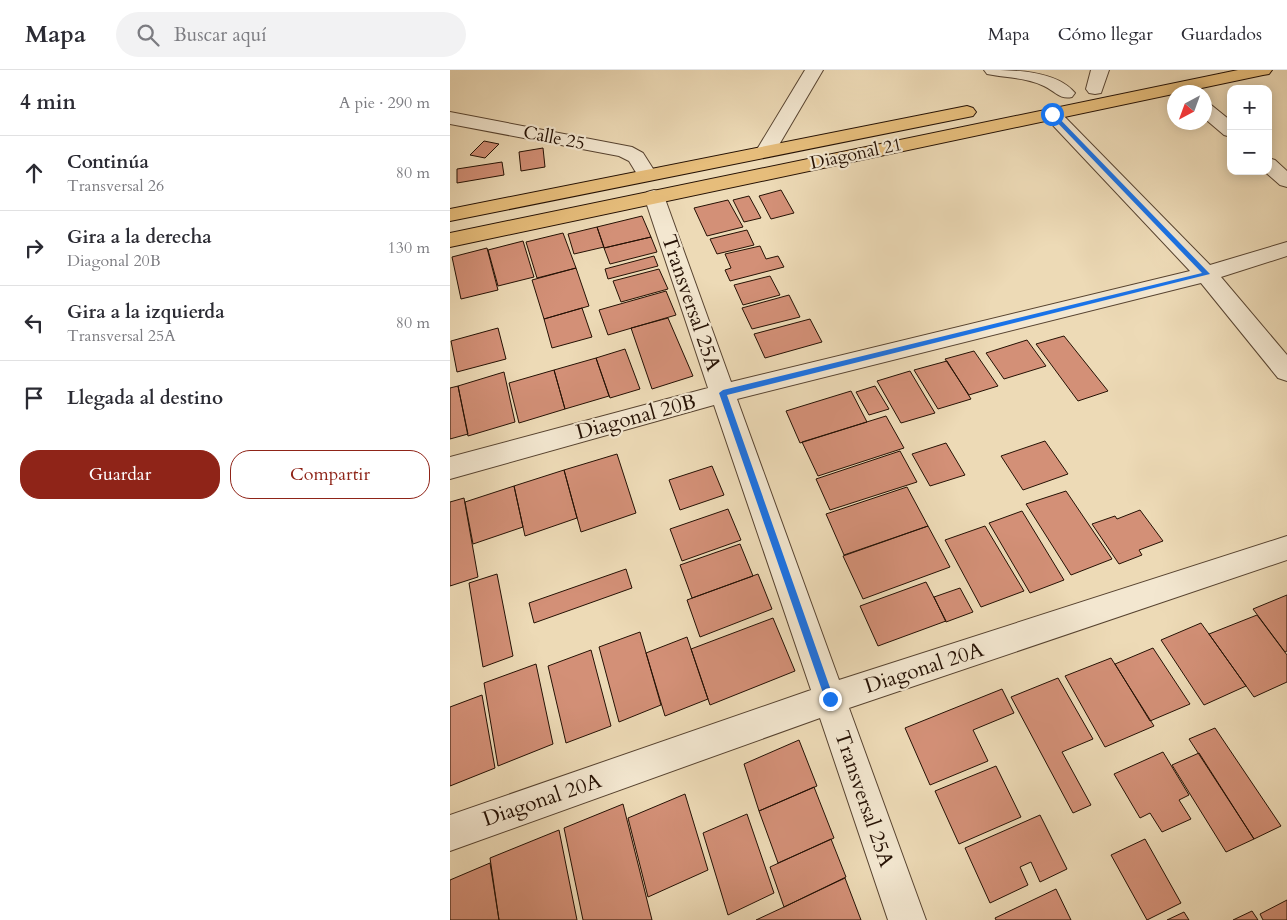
<!DOCTYPE html>
<html lang="es">
<head>
<meta charset="utf-8">
<style>
	body { margin:0; font-family:Cardo,serif; background:#f2f2f3; color:#2b2b33 }
	.controls { position:absolute; right:15px; top:15px; display:grid; overflow:hidden; border-radius:10px; box-shadow:0 2px 12px #0003 }
	.controls button { width:45px; height:45px; display:grid; place-items:center; padding:0; border:0; border-bottom:1px solid #e1e1e2; background:#fff; color:#2b2b33; font:25px sans-serif }
	.compass { position:absolute; left:717px; top:15px; width:45px; height:45px; border-radius:50%; background:#fff; box-shadow:0 2px 12px #0003; rotate:221deg }
	.stop { position:absolute; width:15px; height:15px; margin:-11px; border:4px solid #1a73e8; border-radius:50%; background:#fff }
	.stop.end { background:#1a73e8; border-color:#fff; box-shadow:0 1px 5px #0008 }
	.list { margin:0; padding:0; list-style:none }
	h2 { display:flex; justify-content:space-between; align-items:center; height:65px; margin:0; padding:0 20px; font-size:21px }
	h2 small { font-size:16px; font-weight:400; color:#7c7c81 }
	.list li { display:grid; grid-template-columns:32px 1fr auto; gap:15px; align-items:center; box-sizing:border-box; height:75px; padding:0 20px; border-top:1px solid #e1e1e2 }
	.list b { display:block; font-size:19px; white-space:nowrap }
	.list p { margin:0; font-size:16px; white-space:nowrap; color:#7c7c81 }
	.list em { font-size:16px; font-style:normal; color:#7c7c81 }
	.actions { display:flex; gap:10px; padding:15px 20px }
	.actions a { flex:1; padding:11px 0; border:1px solid #8f2418; border-radius:20px; text-align:center; font-size:18px; color:#8f2418 }
	.actions .main { background:#8f2418; color:#fff }
	.icon { flex:none; width:28px; height:28px; fill:none; stroke:currentColor; stroke-width:2; stroke-linecap:round; stroke-linejoin:round }
	.map { position:relative; flex:none; width:837px; height:850px; overflow:hidden }
	header { display:flex; align-items:center; gap:30px; box-sizing:border-box; height:70px; padding:0 25px; background:#fff; border-bottom:1px solid #e1e1e2 }
	header strong { font-size:24px }
	nav { display:flex; gap:28px; margin-inline-start:auto; font-size:18px }
	.search { width:350px; height:45px; background:#f2f2f3; display:flex; align-items:center; gap:12px; box-sizing:border-box; padding:0 18px; border-radius:28px; color:#7c7c81; font-size:19px }
	main { display:flex }
	aside { flex:1; background:#fff }
	.map>svg:first-child { display:block }
	.building { fill:#d39077; stroke:#251104 }
	.lines { fill:none; stroke-linecap:round; stroke-linejoin:round }
	.minor-casing { stroke:#574330; stroke-width:2 }
	.highway-casing { stroke:#251104; stroke-width:2 }
	.minor { fill:#f3e7d0; fill-rule:evenodd }
	.highway { fill:#e6bd7b; fill-rule:evenodd }
	.route { fill:#1a73e8 }
	.labels { text-anchor:middle; dominant-baseline:central; stroke-width:4.5; stroke-linejoin:round; paint-order:stroke }
	.far-street-label { font-size:18px; fill:#251104; stroke:#f3e7d0 }
	.street-label { font-size:21px; fill:#251104; stroke:#f3e7d0 }
</style>
</head>
<body>
<header>
<strong>Mapa</strong>
<div class="search"><svg class="icon" aria-label="search" viewBox="0 0 24 24"><circle cx="10" cy="10" r="6"/><path d="M15 15l6 6"/></svg>Buscar aquí</div>
<nav><a>Mapa</a><a>Cómo llegar</a><a>Guardados</a></nav>
</header>
<main>
<aside>
<h2>4 min<small>A pie · 290 m</small></h2>
<ul class="list">
<li><svg class="icon" aria-label="ahead" viewBox="0 0 24 24"><path d="M12 20V5M6 11l6-6 6 6"/></svg><div><b>Continúa</b><p>Transversal 26</p></div><em>80 m</em></li>
<li><svg class="icon" aria-label="right" viewBox="0 0 24 24"><path d="M7 20v-9h11M14 6l5 5-5 5"/></svg><div><b>Gira a la derecha</b><p>Diagonal 20B</p></div><em>130 m</em></li>
<li><svg class="icon" aria-label="left" viewBox="0 0 24 24"><path d="M17 20v-9H6M10 6l-5 5 5 5"/></svg><div><b>Gira a la izquierda</b><p>Transversal 25A</p></div><em>80 m</em></li>
<li><svg class="icon" aria-label="arrive" viewBox="0 0 24 24"><path d="M6 21V4h12l-3 4 3 4H6"/></svg><div><b>Llegada al destino</b></div></li>
</ul>
<div class="actions"><a class="main">Guardar</a><a>Compartir</a></div>
</aside>
<div class="map">
<svg width="837" height="850" viewBox="0 0 837 850">
	<rect width="100%" height="100%" fill="#eddab6"/>
	<filter id="stains"><feTurbulence type="fractalNoise" baseFrequency=".004" numOctaves="4"/><feColorMatrix values="0 0 0 0 .2 0 0 0 0 .09 0 0 0 0 .02 0 0 0 .5 -.17"/></filter>
	<radialGradient id="worn" r=".72"><stop offset=".6" stop-color="#630" stop-opacity="0"/><stop offset="1" stop-color="#630" stop-opacity=".3"/></radialGradient>
	<!-- building -->
	<path class="building" d="M34 71 49 74 35 88 20 85Z
		M93 78 95 97 71 101 69 82Z
		M52 92 54 105 7 113V99Z
		M331 120 344 143 321 149 309 126Z
		M299 126 311 148 294 152 283 130Z
		M278 130 293 157 257 166 244 138Z
		M192 146 201 167 154 178 147 157Z
		M147 157 154 177 124 184 118 164Z
		M297 160 304 175 267 184 260 169Z
		M113 163 126 198 87 208 76 172Z
		M201 167 207 182 160 194 154 178Z
		M73 171 84 207 48 216 38 180Z
		M310 176 316 189 328 186 334 197 280 211 275 200 281 198 275 184Z
		M37 178 48 220 11 229 2 187Z
		M204 186 208 196 158 209 155 199Z
		M126 198 139 236 94 249 82 210Z
		M209 199 218 219 171 232 163 211Z
		M320 206 330 225 293 235 284 215Z
		M216 221 226 245 158 265 149 240Z
		M339 225 350 247 302 259 292 238Z
		M132 238 142 267 102 278 94 249Z
		M218 248 243 306 202 319 181 258Z
		M360 249 372 272 315 288 304 264Z
		M48 258 56 289 7 302 1 271Z
		M614 266 658 321 628 331 586 274Z
		M577 270 596 296 554 309 536 283Z
		M175 279 190 319 160 328 146 288Z
		M524 281 548 316 519 325 495 289Z
		M146 288 159 326 115 339 104 300Z
		M497 291 521 329 488 339 464 300Z
		M104 300 115 339 69 353 59 313Z
		M460 301 485 343 451 353 427 311Z
		M54 302 65 352 18 366 8 316Z
		M8 316 18 364 0 369V318Z
		M425 316 439 339 419 345 406 322Z
		M401 321 417 352 350 373 336 341Z
		M436 346 454 378 368 406 352 372Z
		M595 371 618 404 573 420 551 386Z
		M496 373 515 405 480 416 462 384Z
		M450 381 467 412 380 440 366 409Z
		M167 384 186 443 131 462 114 400Z
		M262 396 274 425 230 440 219 410Z
		M114 400 127 448 75 466 64 416Z
		M64 416 73 457 23 474 15 432Z
		M457 417 478 456 394 485 376 444Z
		M616 421 662 489 621 505 576 434Z
		M14 428 28 507 0 516V432Z
		M278 439 291 470 232 491 220 459Z
		M690 440 713 471 689 480 692 485 669 494 642 454 665 446 667 449Z
		M572 441 614 510 580 523 539 453Z
		M478 456 500 497 413 529 393 486Z
		M535 456 574 521 531 537 495 470Z
		M290 474 303 506 242 528 230 495Z
		M176 499 182 518 84 553 79 533Z
		M47 504 63 586 33 597 19 513Z
		M308 504 322 539 250 567 237 530Z
		M476 512 496 551 428 576 410 536Z
		M510 518 523 542 496 552 484 527Z
		M837 525V581L835 582 803 539Z
		M807 545 837 585V612L804 627 759 564Z
		M323 548 345 601 260 635 241 579Z
		M751 553 796 616 754 635 711 570Z
		M190 562 211 635 169 652 149 577Z
		M237 567 258 629 215 646 196 583Z
		M703 578 740 634 700 651 665 594Z
		M141 580 161 656 116 673 98 596Z
		M661 588 704 656 655 677 615 606Z
		M86 594 103 674 48 696 34 613Z
		M608 608 643 669 612 682 641 735 623 743 561 627Z
		M552 619 564 643 523 660 538 691 480 715 455 658Z
		M32 625 45 698 0 716V637Z
		M765 658 831 756 804 769 739 669Z
		M349 670 367 716 309 741 294 694Z
		M713 682 739 725 729 730 741 749 712 762 700 743 690 748 664 704Z
		M749 683 804 769 776 782 722 695Z
		M546 696 571 747 509 774 485 721Z
		M364 717 384 768 328 793 309 741Z
		M235 724 258 800 198 827 178 748Z
		M173 734 202 850H133L114 758Z
		M297 744 324 823 278 845 253 763Z
		M590 745 617 799 590 812 581 792 570 797 578 815 540 833 515 778Z
		M109 760 127 850H49L40 788Z
		M381 769 396 807 334 837 320 797Z
		M695 769 731 833 697 850 661 785Z
		M40 793 49 850H0V810Z
		M395 808 411 850H306L334 837Z
		M606 819 621 850H546L545 848Z
		M837 830V850H813L810 844Z
		M802 841 808 850H783Z
		M734 842 739 850H717Z"/>
	<g class="lines">
		<!-- minor casing -->
		<g class="minor-casing">
			<path id="minor" d="M355 0H373L323 85 316 87 309 85 306 81Z
				M534 0C563 0 606 0 625 23L622 27C610 30 605 21 594 16 578 8 560 8 543 5L537 4Z
				M641 0H659L651 23 645 24 639 23 636 19Z
				M754 33 760 34 781 51V67L774 65 754 48Z
				M602 38 608 40 760 195 837 172V186L771 207 837 285V311L828 308 751 213 287 329 389 610 837 466V490L399 638 476 850H438L370 648 0 781V745L361 620 264 335 0 409V387L258 318 194 126 197 122 204 120 211 122 214 126 281 312 740 201 596 48 593 44 596 40Z
				M0 42 182 77 193 83 207 105 204 109 197 111 190 109 179 91 169 86 0 54Z
				M818 88 825 90 837 101V117L830 115 814 101H818Z"/>
		</g>
		<!-- highway casing -->
		<g class="highway-casing">
			<path id="highway" d="M788 0H822L819 4 813 5 0 177V163Z
				M517 36 523 38 526 42 523 46 0 151V139Z"/>
		</g>
		<!-- minor -->
		<use href="#minor" class="minor"/>
		<!-- highway -->
		<use href="#highway" class="highway"/>
	</g>
	<!-- route -->
	<path class="route" d="M600 43H604L760 204 277 325 384 629 380 634 375 629 269 323 273 320 752 203 600 45Z"/>
	<g class="labels">
		<!-- far-street labels -->
		<g class="far-street-label">
			<text transform="translate(104 68) rotate(11)">Calle 25</text>
			<text transform="translate(406 84) rotate(-12)">Diagonal 21</text>
		</g>
		<!-- street labels -->
		<g class="street-label">
			<text transform="translate(241 233) rotate(71)">Transversal 25A</text>
			<text transform="translate(186 347) rotate(-15)">Diagonal 20B</text>
			<text transform="translate(474 598) rotate(-18)">Diagonal 20A</text>
			<text transform="translate(414 729) rotate(71)">Transversal 25A</text>
			<text transform="translate(92 730) rotate(-19)">Diagonal 20A</text>
		</g>
	</g>
	<rect width="100%" height="100%" filter="url(#stains)"/>
	<rect width="100%" height="100%" fill="url(#worn)"/>
</svg>
<div class="controls">
<button>+</button>
<button>−</button>
</div>
<svg class="compass" viewBox="-18 -18 36 36"><path d="M0-13l5 13h-10z" fill="#e53935"/><path d="M0 13l5-13h-10z" fill="#7c7c81"/></svg>
<div class="stop" style="left:602px;top:44px"></div>
<div class="stop end" style="left:380px;top:629px"></div>
</div>
</main>
</body>
</html>
